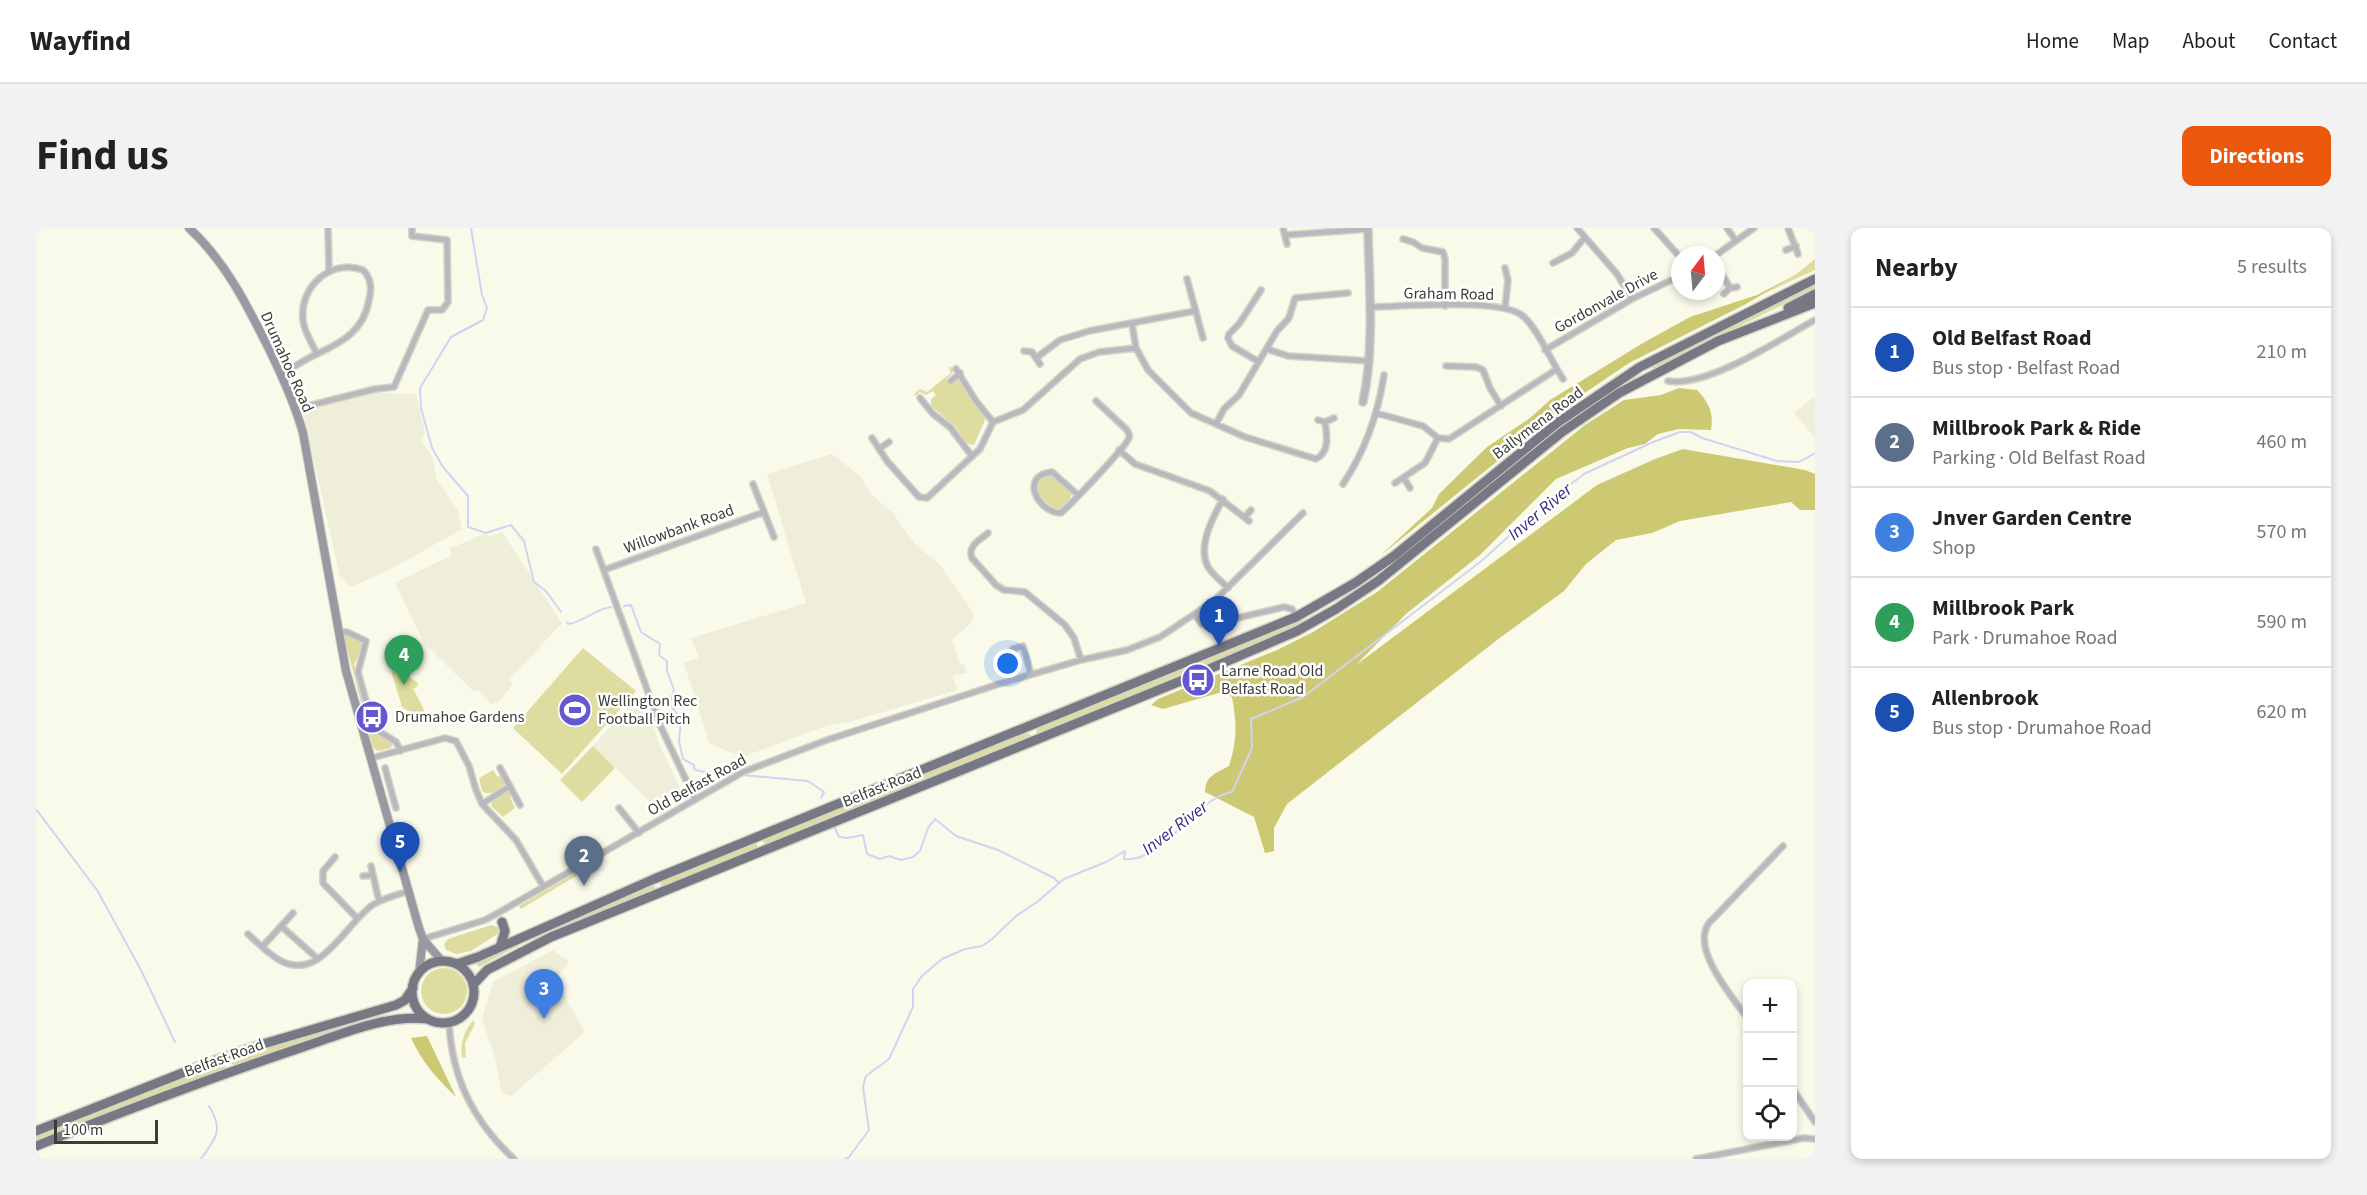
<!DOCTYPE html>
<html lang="en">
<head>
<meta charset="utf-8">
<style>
	body { margin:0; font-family:"Source Sans 3",sans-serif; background:#f2f2f2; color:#222 }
	.controls { position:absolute; right:18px; bottom:18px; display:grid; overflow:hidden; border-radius:12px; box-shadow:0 3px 9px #0003 }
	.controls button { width:54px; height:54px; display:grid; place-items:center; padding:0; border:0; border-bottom:2px solid #e0e0e0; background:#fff; color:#222; font:30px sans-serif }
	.compass { position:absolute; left:1635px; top:18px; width:54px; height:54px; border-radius:50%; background:#fff; box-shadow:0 3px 9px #0003; rotate:16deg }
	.scale { position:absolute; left:18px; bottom:15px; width:104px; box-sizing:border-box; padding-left:6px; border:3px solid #3d3d37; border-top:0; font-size:16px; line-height:21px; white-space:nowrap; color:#3d3d37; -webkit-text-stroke:4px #fff; paint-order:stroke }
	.you { position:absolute; left:972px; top:436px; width:21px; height:21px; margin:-15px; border:4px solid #fff; border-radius:50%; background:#1a73e8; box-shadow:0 0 0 9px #1a73e833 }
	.badge { display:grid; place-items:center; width:39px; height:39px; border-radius:50%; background:#ea580c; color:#fff; font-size:20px; font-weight:700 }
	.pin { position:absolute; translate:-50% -50px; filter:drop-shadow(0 2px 3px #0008) }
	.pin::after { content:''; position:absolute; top:32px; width:21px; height:18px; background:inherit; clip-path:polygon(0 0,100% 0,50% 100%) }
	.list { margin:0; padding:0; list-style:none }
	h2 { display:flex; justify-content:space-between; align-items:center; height:78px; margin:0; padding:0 24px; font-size:26px }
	h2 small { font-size:20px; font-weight:400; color:#767676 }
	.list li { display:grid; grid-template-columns:39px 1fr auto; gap:18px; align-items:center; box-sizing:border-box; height:90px; padding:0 24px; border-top:2px solid #e0e0e0 }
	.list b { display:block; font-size:22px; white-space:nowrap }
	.list p { margin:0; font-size:20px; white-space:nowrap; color:#767676 }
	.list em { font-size:20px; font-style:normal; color:#767676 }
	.icon { flex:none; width:33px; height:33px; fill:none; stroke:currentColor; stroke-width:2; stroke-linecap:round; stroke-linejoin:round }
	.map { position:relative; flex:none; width:1779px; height:931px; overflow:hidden; border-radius:12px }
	header { display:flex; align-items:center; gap:36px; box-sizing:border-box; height:84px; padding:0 30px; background:#fff; border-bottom:2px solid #e0e0e0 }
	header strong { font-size:28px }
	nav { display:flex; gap:33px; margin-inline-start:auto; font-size:21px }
	.intro { display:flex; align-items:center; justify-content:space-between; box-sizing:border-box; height:144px; padding:0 36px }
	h1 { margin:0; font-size:42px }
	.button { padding:15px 27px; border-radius:12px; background:#ea580c; color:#fff; font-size:21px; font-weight:700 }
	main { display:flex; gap:36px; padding:0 36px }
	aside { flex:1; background:#fff; border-radius:12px; box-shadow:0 3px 9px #0003 }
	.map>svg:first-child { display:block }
	.built { fill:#efeed9 }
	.green { fill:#dfdca0 }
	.forest { fill:#cdc872 }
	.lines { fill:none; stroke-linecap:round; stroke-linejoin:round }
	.stream { stroke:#d1d3f2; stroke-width:2 }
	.minor-casing { stroke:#d4d4c7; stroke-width:8 }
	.tertiary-casing { stroke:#d4d4c7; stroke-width:10 }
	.secondary-casing { stroke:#d4d4c7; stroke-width:10 }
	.trunk-casing { stroke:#d4d4c7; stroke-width:12 }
	.minor { stroke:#b8b8be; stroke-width:5 }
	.tertiary { stroke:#b8b8be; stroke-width:7 }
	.secondary { stroke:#9899a2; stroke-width:8 }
	.trunk { stroke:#787884; stroke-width:9 }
	.labels { text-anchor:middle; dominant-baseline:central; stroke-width:5; stroke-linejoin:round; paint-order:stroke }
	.street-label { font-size:16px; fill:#3d3d37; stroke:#fff }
	.poi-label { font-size:16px; fill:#3d3d37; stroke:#fff; text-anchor:start }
	.water-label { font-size:18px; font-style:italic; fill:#372b81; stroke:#fff }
</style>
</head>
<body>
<header>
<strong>Wayfind</strong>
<nav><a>Home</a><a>Map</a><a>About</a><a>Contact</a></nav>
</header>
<div class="intro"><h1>Find us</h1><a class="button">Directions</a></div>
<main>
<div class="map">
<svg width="1779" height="931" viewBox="0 0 1779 931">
	<rect width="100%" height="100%" fill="#fafaeb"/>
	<!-- built -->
	<path class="built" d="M340 165 380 166 389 205 384 212 396 228 401 252 421 281 426 301 355 341 315 359 304 349 267 184Z
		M1779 168V210L1758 185Z
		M796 226 824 248 837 268 856 284 880 317 905 338 939 388 934 396 916 412 924 436H928L931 445 916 448 922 462 810 495 793 497 706 529 673 515 648 435 663 430 655 410 770 375 731 246Z
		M466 304 526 395 473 452 477 456 461 476 458 474 456 477 441 462 438 464 388 415 359 355 416 327 413 321 450 305 453 309Z
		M602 469 607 471 624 518 647 566 622 581 557 518Z
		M517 722 533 734 519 752 549 804 475 868 466 865 458 826 446 791 457 754Z"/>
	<!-- green -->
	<path class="green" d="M1779 31V42L1727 66 1759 47Z
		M1779 57V61L1617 141 1615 138Z
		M913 139H915L917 144 911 151 915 156 920 152H926L935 170 948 186 949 192 938 217 930 215 919 198 895 178V171L900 167 897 163 890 167 884 164 879 168 878 166 884 161 891 164 915 145Z
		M1014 246 1036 265 1034 271 1024 281C1014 280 1003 269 1000 260L1003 254Z
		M1266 391 1268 394 1184 433 1003 506 1000 505 1001 500Z
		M311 406 325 412 327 416 318 437 328 473 335 497 356 516 355 520 342 523 337 520 308 409Z
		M547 420 600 463 526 546 477 500Z
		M355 443 372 448 382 455 381 459 375 462H378L389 484 378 487 366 479Z
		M990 505 994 506V510L731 617 727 615 728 610Z
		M557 518 579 540 546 574 524 552Z
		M457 542 461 548 467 549 469 556 457 565H449L446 563 443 550Z
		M470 563 477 565 474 569 479 580 467 589 455 578 456 574Z
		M720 614 722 620 627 659 624 657 626 653Z
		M558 634 560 636 485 681 483 678Z
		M618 657 620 662 499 711 498 708Z
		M455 697 463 700V705L435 723 420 726 410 722 408 716 412 711Z
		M483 714 484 717 443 739 440 736Z
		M385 763a23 23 0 1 1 46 0a23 23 0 1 1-46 0Z
		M342 789 343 791 200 837 196 836V831L280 805Z
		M437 792 439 796 429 815 430 830 426 829C424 813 428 805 437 792Z
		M186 834 189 836V841L0 914V906Z"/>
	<!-- forest -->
	<path class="forest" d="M1759 47 1710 76 1593 135 1531 177 1344 328 1396 280 1403 266 1451 219 1494 190 1514 172 1607 115 1654 89 1721 67Z
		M1643 160 1661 162C1673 175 1678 185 1675 202L1643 201 1622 206 1609 216 1592 220 1520 251 1444 327 1370 386 1320 437 1561 257 1619 231 1647 221 1769 242 1779 246V282H1764L1755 274 1644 293 1616 305 1580 312 1550 336 1528 363 1461 412 1251 576 1238 600V623L1229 625 1218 589 1169 564C1169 548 1180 545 1193 538 1201 513 1201 496 1196 469L1186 464 1127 481 1115 477 1122 471 1241 422 1277 404 1341 364 1549 197 1588 172 1625 167Z
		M391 808 420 869C401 851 386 834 375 810Z"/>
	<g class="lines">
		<!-- stream -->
		<path class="stream" d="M435 0 446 67 451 80 447 92 415 109 384 160 385 180 396 220 407 239 432 268V299L450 305 475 297 488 313 498 354 510 363 525 384
			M588 378 595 377 605 404 624 416 623 427 631 433V443L638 462 634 476 645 492 643 513 647 531 658 537V541C666 546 690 545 701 546
			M531 394 532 396C548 394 559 381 575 379
			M706 547 772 553 788 564 785 570
			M0 581 61 662 105 742 139 814
			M799 600 803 609 811 610 827 607 831 626 844 631 853 628 865 632 877 629 884 623 892 600 899 591 920 608 962 622 1018 650 1023 655
			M165 931C180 909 188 903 173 878
			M809 931 813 929 833 902 827 859 830 848 853 831 877 779V761L886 748 906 731 929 721 946 718 956 711 980 688 1001 674 1028 651 1070 634 1089 623 1088 631C1129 635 1157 571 1196 564L1216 520 1215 491 1267 469 1443 335 1509 276 1548 246 1617 214 1644 204H1655L1666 210 1741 233 1763 234 1779 225"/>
		<!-- minor casing -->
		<g class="minor-casing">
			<path id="minor" d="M292 0 293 42
				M1247 0 1251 16
				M1541 0 1581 46 1596 71
				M1618 0 1644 29
				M1691 0 1700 13
				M1752 0 1762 26
				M1250 7 1332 1
				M1367 11 1377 14 1386 20 1407 24 1409 31V78
				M1750 22 1760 18
				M1680 27 1718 0
				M1517 35 1536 25 1549 9
				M1680 44 1687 48 1694 60
				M1151 51 1167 110
				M1688 66 1694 60 1701 59
				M1334 79C1366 79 1467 69 1488 89 1503 103 1515 133 1527 151
				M1469 80 1472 52 1469 40
				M1096 96 1100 120 1112 142 1155 185 1209 209 1280 231C1294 224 1291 207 1289 194
				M1231 121 1252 128 1334 133
				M1509 122 1596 71 1644 48
				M988 123 996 124 1004 136
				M1000 130 1024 112 1053 103 1159 83
				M1223 134 1196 118 1192 110 1193 106 1203 96 1225 62
				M1410 138 1440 139 1447 142 1454 160 1465 178
				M920 141 940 173 957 194
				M245 146C257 140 269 131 281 126 307 114 328 102 333 72 336 61 335 50 327 42 295 30 263 59 267 92 268 104 276 115 281 126
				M915 153 924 145
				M1632 153C1671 160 1744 111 1779 92
				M884 170 897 186 914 199 936 228
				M260 181 339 161 358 159 392 82H406L412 74 411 12 376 8V0
				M1340 185 1387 198 1402 210 1413 211 1521 141
				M1282 192 1289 194 1298 190
				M1180 196 1188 181 1203 167 1241 103 1253 90 1259 70 1312 65
				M836 210 851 233 883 269 891 270 944 221 957 194 987 182 1044 131 1063 124 1100 120
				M844 220 853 214
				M1083 222 1099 236 1174 263 1213 293
				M1368 250 1374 260
				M1359 255 1389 235 1402 210
				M717 256 738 309
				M1307 256C1329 223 1342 186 1348 147
				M1042 267 1016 244C982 248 1003 285 1025 285 1035 276 1090 219 1093 210 1094 205 1092 204 1090 201L1060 173
				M1187 271C1177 289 1161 318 1172 339 1177 347 1185 353 1192 360
				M1209 289 1215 282
				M952 305C944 312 931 318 936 330L960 357 968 362 989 364 1029 397 1038 410 1045 432
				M560 321 624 497 659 571
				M568 342 728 284
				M1159 387 1166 396 1172 397 1248 379 1256 381 1260 389
				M302 404H311L330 413 322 444 335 491 339 501 360 514 365 523
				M977 421 987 418 995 446
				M336 530 409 510 420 513 433 538 440 562 446 576 480 612 507 658
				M349 540 360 580
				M464 540 484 577
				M446 576 474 558
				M583 580 603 605
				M299 629 287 643V655L321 690
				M335 638 343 673
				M327 648 336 647
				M245 698 282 731
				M212 706C222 715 232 726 245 733 285 754 310 694 338 676 348 670 361 667 373 663
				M387 711 449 692 462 685 707 544 791 512 963 456 1045 432 1091 422 1124 409 1178 373 1267 285
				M226 719 257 685
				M1712 791C1697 770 1654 720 1673 695L1747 618
				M413 795C416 850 437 893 478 931
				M1756 860 1779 894
				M1660 931 1768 910 1779 911"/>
		</g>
		<!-- tertiary casing -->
		<g class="tertiary-casing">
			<path id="tertiary" d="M1327 174C1339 117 1333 58 1332 0"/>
		</g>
		<!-- secondary casing -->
		<g class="secondary-casing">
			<path id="secondary" d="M153 0C190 34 212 79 234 123 247 150 259 176 267 205L310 443 383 700 387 711 405 732
				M383 745 387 711"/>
		</g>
		<!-- trunk casing -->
		<g class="trunk-casing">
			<path id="trunk" d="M1752 80 1779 66
				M464 719 469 703 466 694
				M376 764a31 31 0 1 1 62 0a31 31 0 1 1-62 0Z
				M421 736 442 729 618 651 1260 389 1319 355 1358 328 1521 195 1604 139 1779 51
				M437 757 451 742 515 709 1152 450 1261 403 1300 381 1342 353 1526 204 1583 165 1682 113 1779 75
				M0 903 169 836 227 816 360 777 369 772 377 760
				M0 918C88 883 177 849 267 819 306 806 350 786 392 791"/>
		</g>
		<!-- minor -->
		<use href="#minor" class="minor"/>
		<!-- tertiary -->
		<use href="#tertiary" class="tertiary"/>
		<!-- secondary -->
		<use href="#secondary" class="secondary"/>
		<!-- trunk -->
		<use href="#trunk" class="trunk"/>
	</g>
	<!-- icons -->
	<defs>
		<g id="bus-disc" transform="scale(1.725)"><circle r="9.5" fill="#6458d1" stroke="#fff"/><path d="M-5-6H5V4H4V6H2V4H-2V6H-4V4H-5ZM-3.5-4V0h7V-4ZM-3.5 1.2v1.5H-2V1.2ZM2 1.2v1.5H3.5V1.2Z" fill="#fff"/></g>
		<g id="stadium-disc" transform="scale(1.725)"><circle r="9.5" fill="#6458d1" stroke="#fff"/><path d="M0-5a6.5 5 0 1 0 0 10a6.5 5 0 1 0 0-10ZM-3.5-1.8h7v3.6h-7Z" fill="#fff"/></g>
	</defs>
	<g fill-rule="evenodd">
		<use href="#bus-disc" x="1162" y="452"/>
		<use href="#stadium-disc" x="539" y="482"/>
		<use href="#bus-disc" x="336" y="489"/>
	</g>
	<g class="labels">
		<!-- street labels -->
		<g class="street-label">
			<text transform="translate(1413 66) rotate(1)">Graham Road</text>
			<text transform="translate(1570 73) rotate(-29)">Gordonvale Drive</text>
			<text transform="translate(251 134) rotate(66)">Drumahoe Road</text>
			<text transform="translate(1502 195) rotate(-37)">Ballymena Road</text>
			<text transform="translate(643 301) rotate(-20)">Willowbank Road</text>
			<text transform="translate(661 557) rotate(-29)">Old Belfast Road</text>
			<text transform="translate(846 559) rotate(-22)">Belfast Road</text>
			<text transform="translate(188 830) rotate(-20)">Belfast Road</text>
		</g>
		<!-- poi labels -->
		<g class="poi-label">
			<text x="1185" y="443">Larne Road Old<tspan x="1185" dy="18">Belfast Road</tspan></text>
			<text x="562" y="473">Wellington Rec<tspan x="562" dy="18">Football Pitch</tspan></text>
			<text x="359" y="489">Drumahoe Gardens</text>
		</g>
		<!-- water labels -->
		<g class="water-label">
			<text transform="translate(1504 284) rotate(-40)">Inver River</text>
			<text transform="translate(1139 600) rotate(-37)">Inver River</text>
		</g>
	</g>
</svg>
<div class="controls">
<button>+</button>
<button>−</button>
<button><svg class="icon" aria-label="locate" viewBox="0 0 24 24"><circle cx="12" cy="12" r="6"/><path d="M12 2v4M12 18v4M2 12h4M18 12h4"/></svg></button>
</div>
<svg class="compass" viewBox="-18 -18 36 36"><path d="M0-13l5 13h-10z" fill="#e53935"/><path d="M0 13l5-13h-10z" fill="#767676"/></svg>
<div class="scale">100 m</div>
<div class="you"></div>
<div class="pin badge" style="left:1183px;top:418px;background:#1a4fb4">1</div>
<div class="pin badge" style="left:548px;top:658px;background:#5c6f8a">2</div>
<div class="pin badge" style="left:508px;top:791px;background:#3f7fe0">3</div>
<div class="pin badge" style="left:368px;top:457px;background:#2e9e5b">4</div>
<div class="pin badge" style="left:364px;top:644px;background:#1a4fb4">5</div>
</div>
<aside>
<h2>Nearby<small>5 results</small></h2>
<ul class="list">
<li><span class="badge" style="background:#1a4fb4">1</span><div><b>Old Belfast Road</b><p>Bus stop · Belfast Road</p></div><em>210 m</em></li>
<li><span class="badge" style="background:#5c6f8a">2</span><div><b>Millbrook Park &amp; Ride</b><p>Parking · Old Belfast Road</p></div><em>460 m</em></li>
<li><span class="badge" style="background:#3f7fe0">3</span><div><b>Jnver Garden Centre</b><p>Shop</p></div><em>570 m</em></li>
<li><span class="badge" style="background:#2e9e5b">4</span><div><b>Millbrook Park</b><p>Park · Drumahoe Road</p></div><em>590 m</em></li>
<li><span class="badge" style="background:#1a4fb4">5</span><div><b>Allenbrook</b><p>Bus stop · Drumahoe Road</p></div><em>620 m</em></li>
</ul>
</aside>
</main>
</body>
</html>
